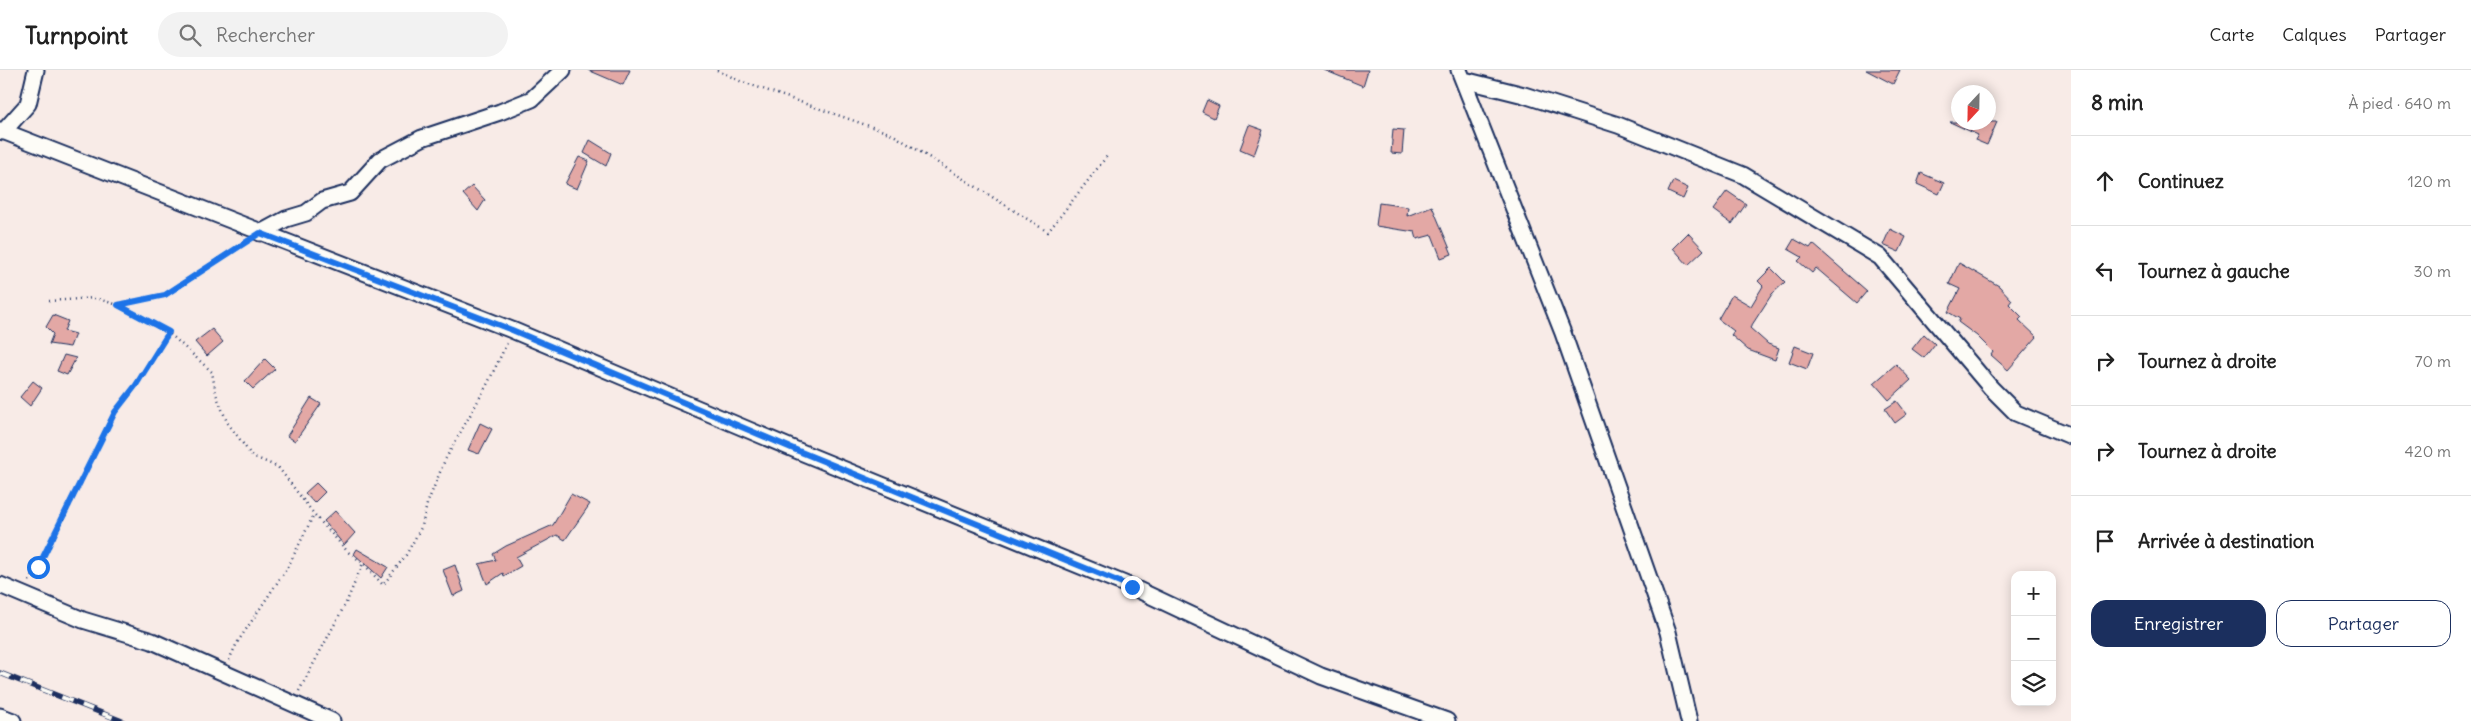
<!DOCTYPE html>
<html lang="fr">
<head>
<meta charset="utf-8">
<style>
	body { margin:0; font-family:Delius,sans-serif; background:#f2f2f2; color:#222 }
	.controls { position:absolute; right:15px; bottom:15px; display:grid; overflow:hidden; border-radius:10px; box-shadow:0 2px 12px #0003 }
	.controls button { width:45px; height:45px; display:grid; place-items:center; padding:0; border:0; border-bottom:1px solid #e0e0e0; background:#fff; color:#222; font:25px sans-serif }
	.compass { position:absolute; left:1951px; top:15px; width:45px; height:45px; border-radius:50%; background:#fff; box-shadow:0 2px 12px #0003; rotate:202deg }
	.stop { position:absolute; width:15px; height:15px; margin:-11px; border:4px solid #1a73e8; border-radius:50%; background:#fff }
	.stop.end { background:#1a73e8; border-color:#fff; box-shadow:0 1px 5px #0008 }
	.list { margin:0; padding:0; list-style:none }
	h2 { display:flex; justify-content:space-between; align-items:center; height:65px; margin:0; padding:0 20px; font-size:21px }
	h2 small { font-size:16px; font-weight:400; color:#767676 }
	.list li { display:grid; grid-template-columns:32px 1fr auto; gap:15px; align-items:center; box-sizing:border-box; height:90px; padding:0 20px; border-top:1px solid #e0e0e0 }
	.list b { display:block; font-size:19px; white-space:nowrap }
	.list em { font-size:16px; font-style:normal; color:#767676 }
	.actions { display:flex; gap:10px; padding:15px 20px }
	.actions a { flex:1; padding:11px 0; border:1px solid #1b2f5e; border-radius:15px; text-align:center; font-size:18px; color:#1b2f5e }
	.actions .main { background:#1b2f5e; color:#fff }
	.icon { flex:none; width:28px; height:28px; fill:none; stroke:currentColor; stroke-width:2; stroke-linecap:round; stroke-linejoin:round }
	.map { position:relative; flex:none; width:2071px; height:651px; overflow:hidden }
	header { display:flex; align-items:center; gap:30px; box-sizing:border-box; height:70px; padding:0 25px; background:#fff; border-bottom:1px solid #e0e0e0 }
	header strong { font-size:24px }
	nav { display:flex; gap:28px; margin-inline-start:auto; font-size:18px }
	.search { width:350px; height:45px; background:#f2f2f2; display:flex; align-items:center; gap:12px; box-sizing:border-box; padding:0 18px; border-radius:28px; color:#767676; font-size:19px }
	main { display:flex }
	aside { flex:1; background:#fff }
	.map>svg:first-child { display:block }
	.building { fill:#e3a8a5; stroke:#1b2f5e }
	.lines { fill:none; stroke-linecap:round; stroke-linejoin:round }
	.minor-casing { stroke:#1b2f5e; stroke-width:19 }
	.path { stroke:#1b2f5e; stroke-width:2.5; stroke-dasharray:1 4; stroke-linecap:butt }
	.minor { stroke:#fdfcf7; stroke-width:15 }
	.rail-casing { stroke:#1b2f5e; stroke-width:5.5 }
	.rail { stroke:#fdfcf7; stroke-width:4; stroke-dasharray:11; stroke-linecap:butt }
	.route { stroke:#1a73e8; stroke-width:6 }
</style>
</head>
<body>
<header>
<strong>Turnpoint</strong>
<div class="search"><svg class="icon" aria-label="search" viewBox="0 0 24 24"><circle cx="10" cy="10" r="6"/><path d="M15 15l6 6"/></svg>Rechercher</div>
<nav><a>Carte</a><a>Calques</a><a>Partager</a></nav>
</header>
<main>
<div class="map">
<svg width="2071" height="651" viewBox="0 0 2071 651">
	<rect width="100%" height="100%" fill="#f8ebe7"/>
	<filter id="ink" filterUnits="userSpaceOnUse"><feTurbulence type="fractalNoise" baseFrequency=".02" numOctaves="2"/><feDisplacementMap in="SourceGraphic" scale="10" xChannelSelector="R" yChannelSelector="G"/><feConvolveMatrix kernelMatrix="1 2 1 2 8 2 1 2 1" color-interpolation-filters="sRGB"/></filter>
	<g filter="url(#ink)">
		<!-- building -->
		<path class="building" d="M588 0H630L623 15Z
			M1324 0H1368L1363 16Z
			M1866 0H1900L1893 14Z
			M1207 30 1219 36 1214 48 1202 42Z
			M1950 52H1997L1987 75 1975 70 1978 65Z
			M1249 55 1263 60 1254 85 1240 79Z
			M1393 59 1404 60 1402 84 1391 83Z
			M590 70 611 83 606 96 584 83Z
			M579 87 589 91 577 119 565 114Z
			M1921 103 1944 113 1939 124 1917 114Z
			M1673 111 1688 118 1683 129 1668 122Z
			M472 116 485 130 478 141 463 124Z
			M1727 121 1746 134 1732 154 1713 140Z
			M1379 133 1408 137 1407 146 1432 136 1452 184 1441 188 1432 165 1417 169 1415 162 1376 156Z
			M1890 159 1906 167 1899 182 1883 175Z
			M1688 163 1704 180 1688 195 1673 178Z
			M1794 169 1810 178 1813 174 1867 221 1857 233 1816 198 1812 203 1798 191 1802 187 1788 179Z
			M1959 193 1999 216 2012 230 2009 234 2022 247 2019 250 2037 267 2008 300 1991 285 1993 282 1977 266 1958 252 1960 249 1948 242 1960 219 1949 214Z
			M1771 198 1785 212 1772 224 1750 258 1768 274 1779 278 1775 290 1748 280 1731 265 1734 261 1718 249 1732 225 1751 236 1763 216 1758 211Z
			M53 245 68 251 64 261 75 264 70 277 49 274 53 264 46 257Z
			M212 259 223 272 207 286 195 272Z
			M1924 264 1935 274 1924 288 1912 279Z
			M1795 276 1813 283 1807 299 1789 292Z
			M64 285 76 288 67 305 57 301Z
			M265 289 275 299 253 319 245 311Z
			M1896 294 1911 310 1889 330 1874 313Z
			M33 311 42 318 30 336 20 327Z
			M311 328 321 334 295 371 287 366Z
			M1897 331 1907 344 1895 353 1885 339Z
			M480 353 492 359 479 384 468 380Z
			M316 413 325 422 314 433 305 423Z
			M571 424 590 434 565 470 557 465 516 487 521 496 504 506 503 503 487 514 479 494 496 490 493 484 506 476 553 455Z
			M335 441 355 463 344 475 324 451Z
			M357 479 388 497 381 508 354 484Z
			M455 495 464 521 453 526 443 500Z"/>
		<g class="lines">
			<!-- minor casing -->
			<g class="minor-casing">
				<path id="minor" d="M1459 0 1563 263 1668 562 1689 651
					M1464 10 1524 25 1618 55 1743 105 1880 187 1991 318 2016 343 2071 366
					M0 60 512 260 796 380 1132 517 1321 606 1447 651
					M3 62 28 34 36 0
					M260 163 286 149 306 143 322 131 350 123 380 90 422 68 500 42 532 29 563 0
					M0 515 83 550 152 571 332 651
					M0 646 13 651"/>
			</g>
			<!-- path -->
			<path class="path" d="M717 0 740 11 892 64 1048 162 1107 86
				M49 231 95 228 118 235 169 263 212 302 216 324 227 352 252 386 278 397 314 444 348 482 363 493 383 515 406 485 422 456 427 434 445 390 488 313 507 273
				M119 234 165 225 246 172
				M29 511 50 476 115 342 136 315 169 263
				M229 590 237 573 289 495 314 444
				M299 621 347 531 363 493"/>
			<!-- minor -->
			<use href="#minor" class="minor"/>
			<!-- rail casing -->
			<g class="rail-casing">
				<path id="rail" d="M0 603 122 651"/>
			</g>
			<!-- rail -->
			<use href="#rail" class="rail"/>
		</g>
	</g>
	<g class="lines" filter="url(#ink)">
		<!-- route -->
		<path class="route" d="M38 497 115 342 136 315 169 262 118 235 165 225 260 163 512 260 796 380 1132 517"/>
	</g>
</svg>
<div class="controls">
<button>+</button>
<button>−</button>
<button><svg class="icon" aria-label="layers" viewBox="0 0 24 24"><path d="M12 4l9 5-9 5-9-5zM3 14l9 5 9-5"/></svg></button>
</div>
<svg class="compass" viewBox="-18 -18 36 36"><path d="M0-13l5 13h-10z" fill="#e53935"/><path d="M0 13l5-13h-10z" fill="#767676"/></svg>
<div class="stop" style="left:38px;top:497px"></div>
<div class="stop end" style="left:1132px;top:517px"></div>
</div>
<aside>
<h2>8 min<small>À pied · 640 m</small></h2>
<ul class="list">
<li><svg class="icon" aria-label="ahead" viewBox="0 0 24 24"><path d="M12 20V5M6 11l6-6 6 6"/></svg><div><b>Continuez</b></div><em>120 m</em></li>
<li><svg class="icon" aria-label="left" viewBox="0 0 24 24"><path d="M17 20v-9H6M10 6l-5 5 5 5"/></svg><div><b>Tournez à gauche</b></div><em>30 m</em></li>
<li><svg class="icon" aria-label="right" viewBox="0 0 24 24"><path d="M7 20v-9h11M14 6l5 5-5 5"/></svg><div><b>Tournez à droite</b></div><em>70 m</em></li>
<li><svg class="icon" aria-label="right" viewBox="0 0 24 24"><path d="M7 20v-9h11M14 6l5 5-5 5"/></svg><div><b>Tournez à droite</b></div><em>420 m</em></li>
<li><svg class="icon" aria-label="arrive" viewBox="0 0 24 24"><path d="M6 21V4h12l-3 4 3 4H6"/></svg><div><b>Arrivée à destination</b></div></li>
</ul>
<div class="actions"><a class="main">Enregistrer</a><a>Partager</a></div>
</aside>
</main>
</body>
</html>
